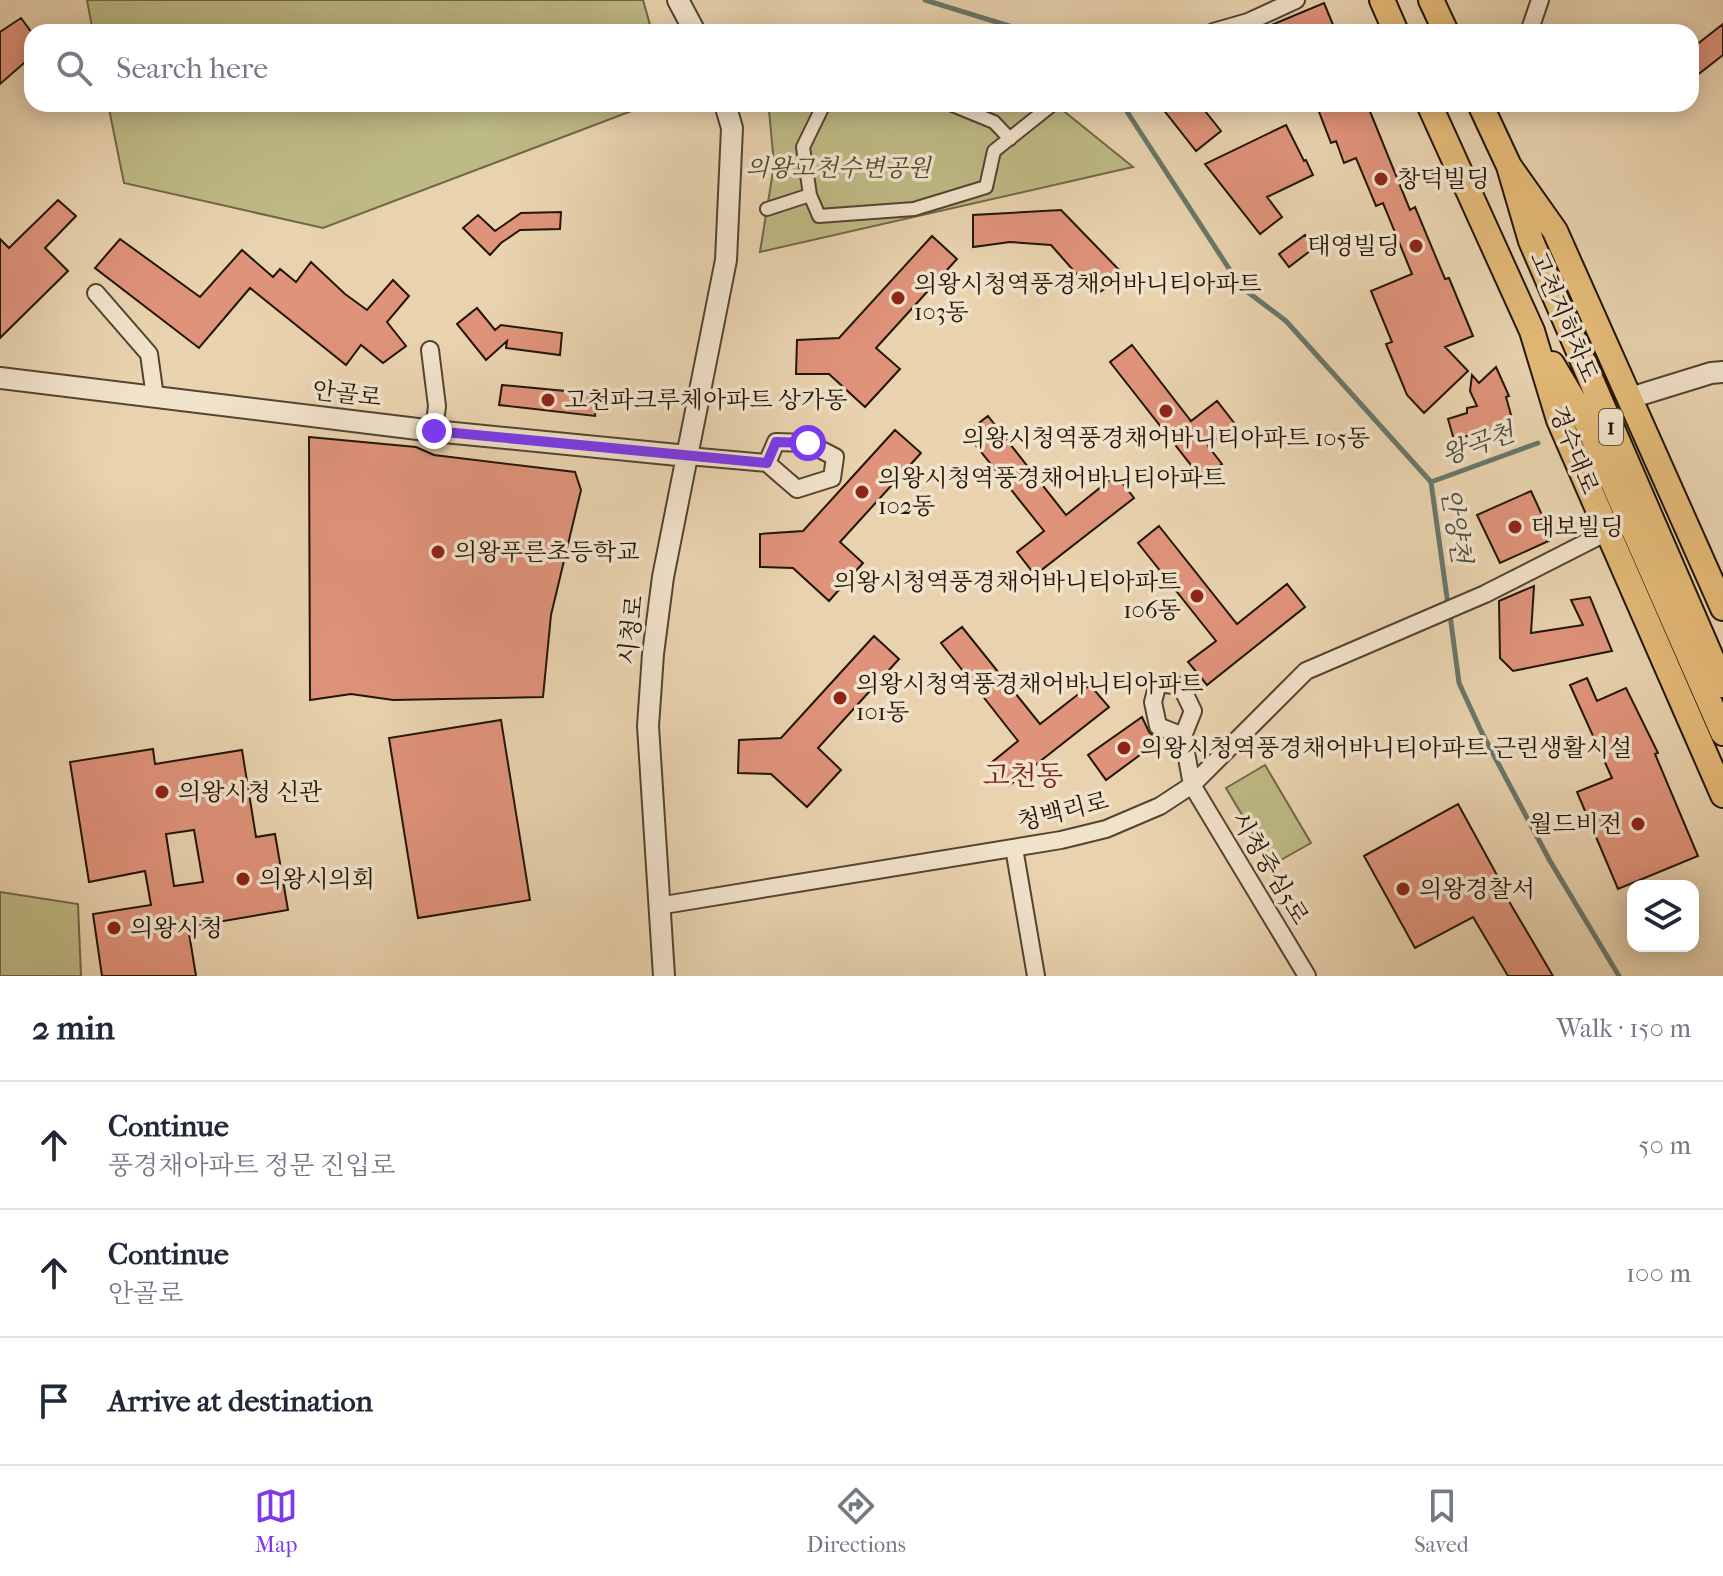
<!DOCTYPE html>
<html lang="en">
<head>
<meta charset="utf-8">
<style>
	body { margin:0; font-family:"IM FELL French Canon","Noto Serif KR",serif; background:#f6f6f7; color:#1f2937 }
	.controls { position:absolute; right:24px; bottom:24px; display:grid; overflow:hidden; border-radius:16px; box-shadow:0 4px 20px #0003 }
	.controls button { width:72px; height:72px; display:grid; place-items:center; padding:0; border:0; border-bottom:2px solid #e0e1e3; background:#fff; color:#1f2937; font:40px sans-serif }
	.stop { position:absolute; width:24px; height:24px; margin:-18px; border:6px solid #7c3aed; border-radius:50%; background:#fff }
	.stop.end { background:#7c3aed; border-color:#fff; box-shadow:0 2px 8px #0008 }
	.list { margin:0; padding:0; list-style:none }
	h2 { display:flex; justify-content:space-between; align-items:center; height:104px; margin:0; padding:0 32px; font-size:34px }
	h2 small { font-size:26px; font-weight:400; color:#747a83 }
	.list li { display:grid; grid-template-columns:52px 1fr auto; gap:24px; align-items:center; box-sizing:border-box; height:128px; padding:0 32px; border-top:2px solid #e0e1e3 }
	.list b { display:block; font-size:30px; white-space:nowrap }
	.list p { margin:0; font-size:26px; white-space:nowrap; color:#747a83 }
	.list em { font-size:26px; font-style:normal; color:#747a83 }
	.icon { flex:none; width:44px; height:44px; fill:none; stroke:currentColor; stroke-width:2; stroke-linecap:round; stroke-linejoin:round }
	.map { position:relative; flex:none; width:1723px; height:976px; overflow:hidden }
	.search { position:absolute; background:#fff; box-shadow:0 4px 20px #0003; left:24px; right:24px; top:24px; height:88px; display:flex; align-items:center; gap:20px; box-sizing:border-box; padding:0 28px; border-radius:24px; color:#747a83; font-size:30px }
	.sheet { height:488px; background:#fff }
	nav { display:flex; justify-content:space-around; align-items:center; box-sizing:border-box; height:112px; border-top:2px solid #e0e1e3; background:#fff; font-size:22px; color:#747a83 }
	nav a { display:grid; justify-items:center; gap:4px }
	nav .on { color:#7c3aed }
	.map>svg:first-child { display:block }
	.green { fill:#beba85; stroke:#706846; stroke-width:2 }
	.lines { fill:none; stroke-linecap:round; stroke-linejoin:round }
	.stream { stroke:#68776a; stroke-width:5 }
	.building { fill:#e0937b; stroke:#211507; stroke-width:2; fill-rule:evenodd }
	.pedestrian-casing { stroke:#534431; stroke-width:16 }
	.minor-casing { stroke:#534431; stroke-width:20 }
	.tertiary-casing { stroke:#534431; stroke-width:24 }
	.primary-casing { stroke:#211507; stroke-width:28 }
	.pedestrian { stroke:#f1e2cb; stroke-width:12 }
	.minor { stroke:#f1e2cb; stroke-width:16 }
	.tertiary { stroke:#f1e2cb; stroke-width:20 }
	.primary { stroke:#e4ba78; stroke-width:24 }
	.route { stroke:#7c3aed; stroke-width:10 }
	.poi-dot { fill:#8f2418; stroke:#f1e2cb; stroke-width:3 }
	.labels { text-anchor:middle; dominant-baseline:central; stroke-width:7; stroke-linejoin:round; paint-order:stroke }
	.shield { fill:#f1e2cb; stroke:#5f5242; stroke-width:2 }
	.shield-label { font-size:22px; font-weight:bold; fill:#211507 }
	.park-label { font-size:24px; font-style:italic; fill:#50472d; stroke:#f1e2cb }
	.poi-label { font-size:24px; fill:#211507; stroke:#f1e2cb; text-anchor:start }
	.street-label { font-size:24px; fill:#211507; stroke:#f1e2cb }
	.water-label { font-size:26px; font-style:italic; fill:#4a4e41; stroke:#f1e2cb }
	.quarter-label { font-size:28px; fill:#7a1f14; stroke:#f1e2cb }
</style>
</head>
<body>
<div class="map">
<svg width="1723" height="976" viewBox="0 0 1723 976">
	<rect width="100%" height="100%" fill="#e9d3af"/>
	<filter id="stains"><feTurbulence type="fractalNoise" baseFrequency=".0025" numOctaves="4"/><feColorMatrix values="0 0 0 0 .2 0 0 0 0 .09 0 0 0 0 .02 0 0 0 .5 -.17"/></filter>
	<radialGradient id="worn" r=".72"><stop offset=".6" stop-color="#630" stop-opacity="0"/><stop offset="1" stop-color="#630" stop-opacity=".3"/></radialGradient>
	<!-- green -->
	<path class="green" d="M87 0H643L652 32H93Z
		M108 104H650L323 228 124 183Z
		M775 104H1055L1133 167 760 252 774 165 769 110Z
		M1265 765 1311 843 1272 865 1226 788Z
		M0 892 78 904 81 976H0Z"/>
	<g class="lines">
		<!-- stream -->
		<path class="stream" d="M925 0 1029 32
			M1122 104 1241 287 1286 321 1431 482 1448 605
			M1431 482 1538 443
			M1450 615 1459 683 1482 733 1550 861 1619 976"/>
	</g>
	<!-- building -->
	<path class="building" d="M1324 3 1336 32H1255Z
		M21 18 32 33V56L0 84V32Z
		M1723 24V55L1691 80V49Z
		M1159 104H1196L1199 108 1201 106 1221 131 1196 151Z
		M1316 104H1367L1410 210 1415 207 1445 279 1449 278 1473 336 1445 347 1468 371 1424 413 1407 395 1386 344 1392 342 1371 291 1412 274 1383 203 1376 206 1356 158 1344 163 1336 141 1331 143Z
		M1286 125 1304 161 1306 160 1313 175 1267 197 1282 217 1260 234 1205 164Z
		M58 200 76 216 45 248 68 271 0 338V239L9 248Z
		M1061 210 1125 276 1095 295 1051 245 1010 242 973 247V215Z
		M561 212 560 229 520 230 501 243 490 255 463 228 478 215 495 231 521 213Z
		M1305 235 1314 248 1289 267 1279 254Z
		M932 236 957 259 876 348 900 369 865 407 829 374H796L797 340 839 338Z
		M120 239 200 297 242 250 273 277 280 269 296 282 311 262 345 294 367 310 393 280 409 296 387 322 406 346 383 363 361 345 346 365 250 288 199 348 95 268Z
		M477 308 495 330 501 325 562 333 560 355 506 348 507 341 486 360 457 324Z
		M1132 345 1191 421 1217 401 1235 424 1208 446 1222 464 1202 479 1110 362Z
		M1496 367 1509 396 1506 397 1513 422 1454 440 1448 419 1467 413V408L1477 406 1470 391 1472 375 1479 383Z
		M502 385 597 394 595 416 499 405Z
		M988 416 1066 515 1116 475 1134 498 1035 575 1017 552 1044 531 966 433Z
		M895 430 921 453 840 542 863 563 829 601 793 568 760 567V534L803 531Z
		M309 437 416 447 434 455 575 472 581 490 551 615 543 697 393 700 351 694 310 700Z
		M1531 491 1553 539 1500 563 1477 515Z
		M1159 526 1237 624 1287 584 1305 607 1207 685 1188 662 1216 641 1138 543Z
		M1534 586 1531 633 1583 625 1571 600 1590 597 1612 651 1513 671 1500 658 1499 601Z
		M962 627 1040 724 1090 685 1109 707 1010 785 991 763 1018 741 941 643Z
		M874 636 899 659 818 748 841 770 807 807 771 774 738 773 739 740 781 738Z
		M1587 678 1597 701 1626 688 1658 753 1655 754 1698 856 1618 889 1577 792 1612 778 1570 685Z
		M1142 717 1149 732 1159 741 1106 780 1088 755Z
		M501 720 530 900 418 918 389 738Z
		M153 749 155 764 242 750 256 837 275 834 288 910 188 927 196 976H102L93 914 151 905 145 871 89 882 70 762ZM194 830 203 882 174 886 166 834Z
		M1458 804 1509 897 1507 898 1553 976H1508L1473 917 1415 948 1364 856Z"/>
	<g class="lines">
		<!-- pedestrian casing -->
		<g class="pedestrian-casing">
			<path id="pedestrian" d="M824 104 803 147 810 195 819 216 914 209 986 187 994 151 1053 104
				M950 104 994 122 1010 139
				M767 209 810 195"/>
		</g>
		<!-- minor casing -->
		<g class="minor-casing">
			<path id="minor" d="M1213 32 1248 22 1296 0
				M1529 32 1540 0
				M96 293 149 354 155 397
				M430 350 437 406 434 431
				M688 456 767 463 797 489 832 478 835 457 808 443 776 442 767 463
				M1183 736 1158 726 1153 702 1158 683 1181 686 1193 711 1183 736 1192 785 1307 976
				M1014 848 1036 976
				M658 906 1061 840 1106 829 1160 806 1192 785 1306 671 1485 594 1607 532"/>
		</g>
		<!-- tertiary casing -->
		<g class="tertiary-casing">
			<path id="tertiary" d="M678 0 695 32
				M0 378 434 431 688 456
				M1630 398 1711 373 1723 372
				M664 976 648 726 653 654 663 577 726 260 732 128 725 104"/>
		</g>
		<!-- primary casing -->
		<g class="primary-casing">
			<path id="primary" d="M1382 0 1396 32
				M1431 0 1446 32
				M1429 104 1532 331 1559 420 1723 795
				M1480 104 1509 166 1555 231 1723 608
				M1509 166 1531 241 1723 685
				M1552 364 1586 421 1723 733"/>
		</g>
		<!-- pedestrian -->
		<use href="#pedestrian" class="pedestrian"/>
		<!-- minor -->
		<use href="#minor" class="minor"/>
		<!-- tertiary -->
		<use href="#tertiary" class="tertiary"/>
		<!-- primary -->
		<use href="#primary" class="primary"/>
	</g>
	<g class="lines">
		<!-- route -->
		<path class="route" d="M434 431 767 463 776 442 808 443"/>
	</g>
	<!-- markers -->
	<g class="poi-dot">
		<circle cx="1381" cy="179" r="8"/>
		<circle cx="1416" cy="246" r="8"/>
		<circle cx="898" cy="298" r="8"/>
		<circle cx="548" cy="400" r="8"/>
		<circle cx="1166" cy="411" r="8"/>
		<circle cx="862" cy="492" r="8"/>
		<circle cx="1515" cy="527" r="8"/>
		<circle cx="438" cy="552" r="8"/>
		<circle cx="1197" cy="596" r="8"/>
		<circle cx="840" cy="698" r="8"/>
		<circle cx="1124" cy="748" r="8"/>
		<circle cx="162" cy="792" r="8"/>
		<circle cx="1638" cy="824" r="8"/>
		<circle cx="243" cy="879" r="8"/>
		<circle cx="1403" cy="889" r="8"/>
		<circle cx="114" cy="928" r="8"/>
	</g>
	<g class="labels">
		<!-- shield labels -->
		<rect class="shield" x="1599" y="409" width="24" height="36" rx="6"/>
		<g class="shield-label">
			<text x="1611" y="427">1</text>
		</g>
		<!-- park labels -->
		<g class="park-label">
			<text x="838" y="168">의왕고천수변공원</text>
		</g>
		<!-- poi labels -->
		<g class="poi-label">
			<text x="1397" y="179">창덕빌딩</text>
			<text x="1400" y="246" text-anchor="end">태영빌딩</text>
			<text x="914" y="284">의왕시청역풍경채어바니티아파트<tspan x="914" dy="28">103동</tspan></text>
			<text x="564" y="400">고천파크루체아파트 상가동</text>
			<text x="1166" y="438" text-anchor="middle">의왕시청역풍경채어바니티아파트 105동</text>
			<text x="878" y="478">의왕시청역풍경채어바니티아파트<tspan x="878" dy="28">102동</tspan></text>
			<text x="1531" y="527">태보빌딩</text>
			<text x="454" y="552">의왕푸른초등학교</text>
			<text x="1181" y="582" text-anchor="end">의왕시청역풍경채어바니티아파트<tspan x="1181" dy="28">106동</tspan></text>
			<text x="856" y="684">의왕시청역풍경채어바니티아파트<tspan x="856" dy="28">101동</tspan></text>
			<text x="1140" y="748">의왕시청역풍경채어바니티아파트 근린생활시설</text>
			<text x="178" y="792">의왕시청 신관</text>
			<text x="1622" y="824" text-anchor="end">월드비전</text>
			<text x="259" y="879">의왕시의회</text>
			<text x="1419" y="889">의왕경찰서</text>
			<text x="130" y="928">의왕시청</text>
		</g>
		<!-- street labels -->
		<g class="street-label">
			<text transform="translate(1564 317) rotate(67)">고천지하차도</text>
			<text transform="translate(347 394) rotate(7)">안골로</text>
			<text transform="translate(1574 450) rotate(68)">경수대로</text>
			<text transform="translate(631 630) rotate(-84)">시청로</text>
			<text transform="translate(1063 811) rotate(-14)">청백리로</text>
			<text transform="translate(1270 868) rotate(59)">시청중심5로</text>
		</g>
		<!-- water labels -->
		<g class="water-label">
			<text transform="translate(1478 444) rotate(-20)">왕곡천</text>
			<text transform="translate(1456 526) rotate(81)">안양천</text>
		</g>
		<!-- quarter labels -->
		<g class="quarter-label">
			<text x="1023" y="775">고천동</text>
		</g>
	</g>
	<rect width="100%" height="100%" filter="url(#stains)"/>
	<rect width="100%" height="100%" fill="url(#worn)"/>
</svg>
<div class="controls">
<button><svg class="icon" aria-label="layers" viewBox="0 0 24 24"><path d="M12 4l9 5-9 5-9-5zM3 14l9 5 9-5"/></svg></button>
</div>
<div class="stop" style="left:808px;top:443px"></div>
<div class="stop end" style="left:434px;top:431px"></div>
<div class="search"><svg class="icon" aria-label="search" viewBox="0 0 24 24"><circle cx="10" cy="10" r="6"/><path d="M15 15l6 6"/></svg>Search here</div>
</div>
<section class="sheet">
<h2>2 min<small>Walk · 150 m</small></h2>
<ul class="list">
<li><svg class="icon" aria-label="ahead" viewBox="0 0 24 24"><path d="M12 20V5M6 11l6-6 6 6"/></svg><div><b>Continue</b><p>풍경채아파트 정문 진입로</p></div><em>50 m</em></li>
<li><svg class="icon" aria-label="ahead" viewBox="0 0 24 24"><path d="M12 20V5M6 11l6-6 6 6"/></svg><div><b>Continue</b><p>안골로</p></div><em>100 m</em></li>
<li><svg class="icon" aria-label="arrive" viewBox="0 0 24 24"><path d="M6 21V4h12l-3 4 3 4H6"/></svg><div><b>Arrive at destination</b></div></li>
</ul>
</section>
<nav>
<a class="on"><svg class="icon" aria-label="map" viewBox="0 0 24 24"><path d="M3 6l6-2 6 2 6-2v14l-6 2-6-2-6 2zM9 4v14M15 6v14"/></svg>Map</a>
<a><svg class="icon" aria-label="directions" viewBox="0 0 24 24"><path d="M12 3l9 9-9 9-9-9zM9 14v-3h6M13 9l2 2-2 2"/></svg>Directions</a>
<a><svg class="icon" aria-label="saved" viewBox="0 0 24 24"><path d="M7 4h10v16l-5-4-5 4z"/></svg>Saved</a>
</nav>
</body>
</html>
